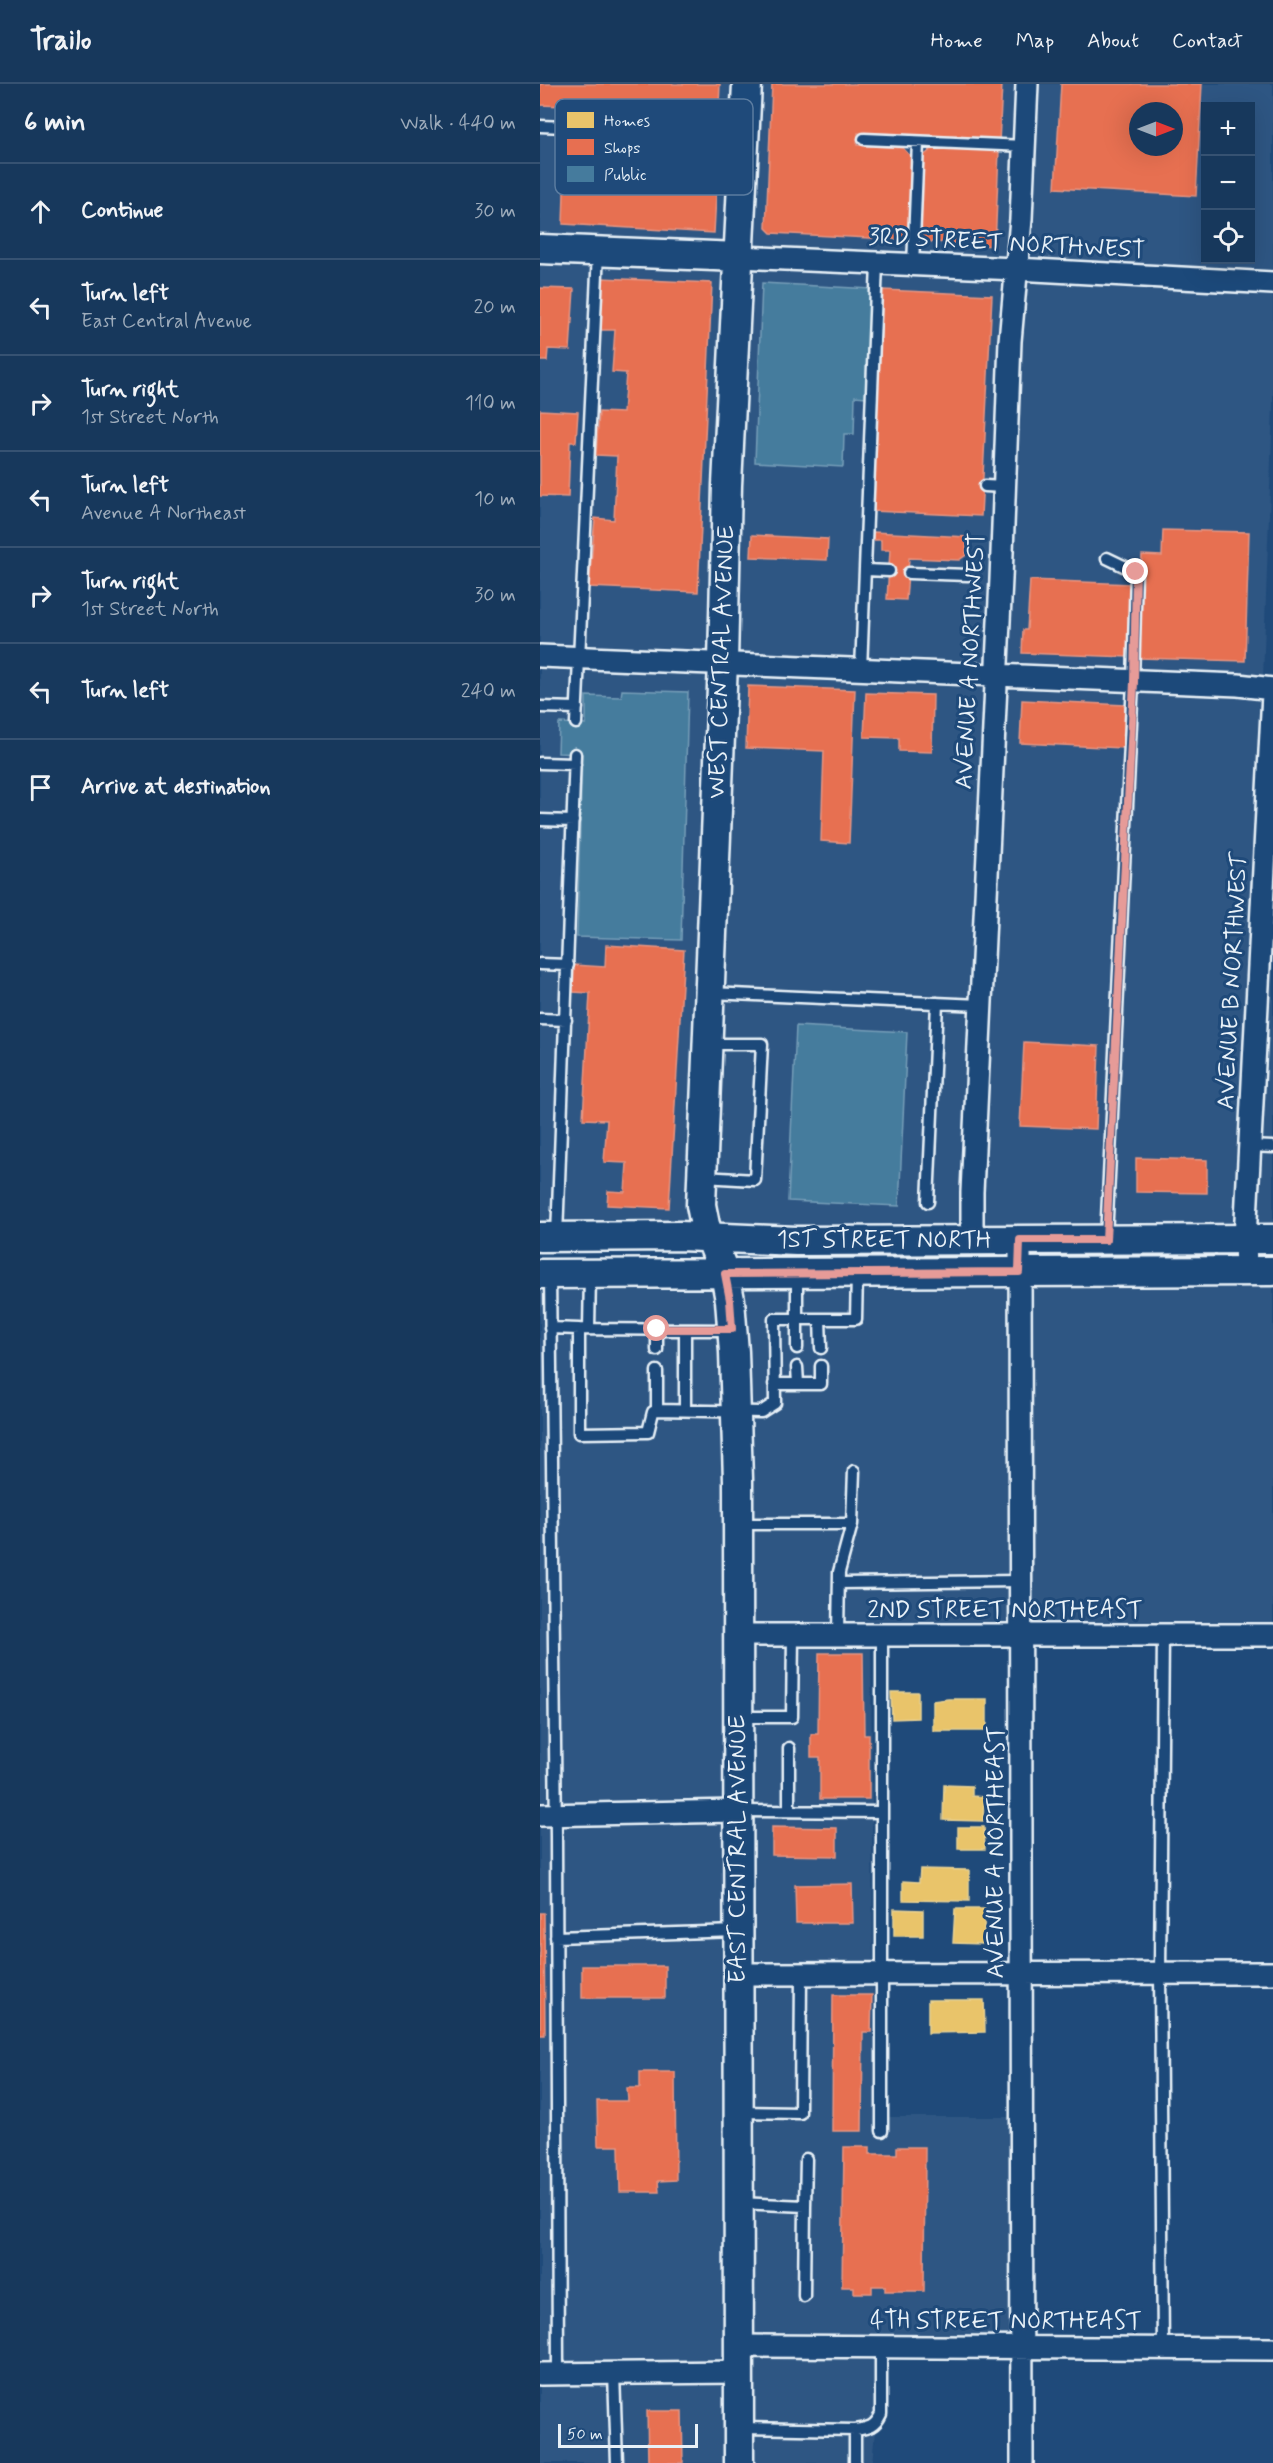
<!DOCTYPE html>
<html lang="en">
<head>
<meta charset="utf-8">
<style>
	body { margin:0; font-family:Mynerve,sans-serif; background:#203f62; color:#f1f3f6 }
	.controls { position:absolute; right:18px; top:18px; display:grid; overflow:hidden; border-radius:0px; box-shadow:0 6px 24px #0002 }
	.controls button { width:54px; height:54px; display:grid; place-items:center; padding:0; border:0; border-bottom:2px solid #365272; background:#17385c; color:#f1f3f6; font:30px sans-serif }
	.compass { position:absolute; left:589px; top:18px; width:54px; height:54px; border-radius:50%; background:#17385c; box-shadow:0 6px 24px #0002; rotate:90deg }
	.scale { position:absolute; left:18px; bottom:15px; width:140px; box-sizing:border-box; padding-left:6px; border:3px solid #e8f1f8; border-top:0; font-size:16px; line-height:21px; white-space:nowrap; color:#e8f1f8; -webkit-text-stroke:4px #1f4a7a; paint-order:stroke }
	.stop { position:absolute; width:18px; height:18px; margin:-14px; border:4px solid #e69b98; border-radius:50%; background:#fff }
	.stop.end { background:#e69b98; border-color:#fff; box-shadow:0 2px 6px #0008 }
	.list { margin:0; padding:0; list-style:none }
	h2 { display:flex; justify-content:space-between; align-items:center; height:78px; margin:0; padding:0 24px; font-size:26px }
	h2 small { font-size:20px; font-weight:400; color:#9eacbb }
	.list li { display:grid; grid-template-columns:39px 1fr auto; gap:18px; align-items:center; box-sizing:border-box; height:96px; padding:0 24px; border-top:2px solid #365272 }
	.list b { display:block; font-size:22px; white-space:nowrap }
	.list p { margin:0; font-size:20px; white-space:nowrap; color:#9eacbb }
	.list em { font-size:20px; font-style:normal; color:#9eacbb }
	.icon { flex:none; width:33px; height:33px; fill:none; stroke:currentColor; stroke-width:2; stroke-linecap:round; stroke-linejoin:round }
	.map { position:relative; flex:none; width:733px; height:2379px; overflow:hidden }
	header { display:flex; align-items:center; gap:36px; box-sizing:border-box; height:84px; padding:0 30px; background:#17385c; border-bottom:2px solid #365272 }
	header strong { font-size:28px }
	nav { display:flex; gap:33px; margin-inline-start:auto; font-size:21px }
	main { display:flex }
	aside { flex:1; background:#17385c }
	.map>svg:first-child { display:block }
	.built { fill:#2e5683; fill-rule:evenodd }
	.homes { fill:#e9c46a; stroke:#e9d295; stroke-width:1.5 }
	.shops { fill:#e76f51; stroke:#e79683; stroke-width:1.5; fill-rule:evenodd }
	.public { fill:#457b9d; stroke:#769eb8; stroke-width:1.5 }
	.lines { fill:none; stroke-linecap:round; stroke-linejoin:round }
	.lane-casing { stroke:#e8f1f8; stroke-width:15 }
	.street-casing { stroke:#e8f1f8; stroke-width:26 }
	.secondary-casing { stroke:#e8f1f8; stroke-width:33 }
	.lane { stroke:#1f4a7a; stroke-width:10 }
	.street { stroke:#1f4a7a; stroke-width:21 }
	.secondary { stroke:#1f4a7a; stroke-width:28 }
	.route { stroke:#e69b98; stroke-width:8 }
	.labels { text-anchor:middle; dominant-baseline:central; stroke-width:6; stroke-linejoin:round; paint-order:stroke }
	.street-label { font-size:24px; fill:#e8f1f8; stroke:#1f4a7a }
	.key { fill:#1f4a7a; stroke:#5b7ca0; stroke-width:1.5 }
	.key-label { font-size:16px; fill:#e8f1f8 }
</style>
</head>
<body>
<header>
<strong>Trailo</strong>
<nav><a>Home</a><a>Map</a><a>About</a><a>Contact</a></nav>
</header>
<main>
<aside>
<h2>6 min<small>Walk · 440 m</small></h2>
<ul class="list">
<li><svg class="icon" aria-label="ahead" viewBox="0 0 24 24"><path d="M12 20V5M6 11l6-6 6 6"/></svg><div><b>Continue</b></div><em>30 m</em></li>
<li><svg class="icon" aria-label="left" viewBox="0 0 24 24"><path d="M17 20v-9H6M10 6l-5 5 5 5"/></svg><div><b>Turn left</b><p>East Central Avenue</p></div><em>20 m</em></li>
<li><svg class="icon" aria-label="right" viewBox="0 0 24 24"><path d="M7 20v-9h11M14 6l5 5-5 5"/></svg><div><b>Turn right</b><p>1st Street North</p></div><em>110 m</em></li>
<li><svg class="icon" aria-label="left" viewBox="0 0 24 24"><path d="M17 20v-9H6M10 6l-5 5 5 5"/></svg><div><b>Turn left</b><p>Avenue A Northeast</p></div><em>10 m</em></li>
<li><svg class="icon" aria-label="right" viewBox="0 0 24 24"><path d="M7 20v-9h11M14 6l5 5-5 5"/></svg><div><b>Turn right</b><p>1st Street North</p></div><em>30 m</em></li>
<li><svg class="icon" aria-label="left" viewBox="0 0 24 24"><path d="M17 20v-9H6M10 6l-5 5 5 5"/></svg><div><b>Turn left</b></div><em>240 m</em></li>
<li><svg class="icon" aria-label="arrive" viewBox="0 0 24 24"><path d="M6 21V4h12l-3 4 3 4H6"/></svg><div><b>Arrive at destination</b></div></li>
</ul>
</aside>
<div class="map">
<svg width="733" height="2379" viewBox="0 0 733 2379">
	<rect width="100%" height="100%" fill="#1f4a7a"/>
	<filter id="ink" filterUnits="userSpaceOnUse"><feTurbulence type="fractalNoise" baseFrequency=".0167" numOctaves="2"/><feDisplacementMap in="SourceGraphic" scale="12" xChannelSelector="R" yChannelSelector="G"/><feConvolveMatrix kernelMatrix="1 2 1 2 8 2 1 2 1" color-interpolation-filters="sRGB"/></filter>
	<g filter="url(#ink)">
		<!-- built -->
		<path class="built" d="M0 0H196L189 163 0 156Z
			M218 0H476L470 135 466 175 210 164Z
			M498 0H733V190L488 176 492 136ZM666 22H710V176H666ZM598 27H634V63H598Z
			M0 175 188 182 173 568 0 562Z
			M209 183 465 194 459 257 446 581 322 577 194 569Z
			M486 195 733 209V322L723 594 467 581 481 258Z
			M0 581 172 587 155 1143 0 1144Z
			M194 588 445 600 421 1108V1147L179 1144 171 1120Z
			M466 601 697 610 722 614 695 1146 443 1147 442 1108Z
			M733 823V1146H717Z
			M469 1197 470 1541H208L198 1199Z
			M491 1197H733V1542L492 1541Z
			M0 1200H176L183 1269 186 1718 0 1721Z
			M208 1560H331L333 1880H209Z
			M186 1737 188 2278 0 2281V1740Z
			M209 1899H333L335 2033H471V2253H209Z
			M209 2272H338L339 2306 332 2379H209Z
			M188 2297V2379H0V2300Z"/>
		<!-- homes -->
		<path class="homes" d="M351 1608H378V1634L352 1635Z
			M408 1615H447V1647H393V1617Z
			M404 1701 432 1702V1712L444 1713 443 1737 403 1736Z
			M418 1743H444L445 1765H418Z
			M380 1785 429 1786V1817L363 1816V1797L379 1798Z
			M354 1825 383 1826V1852H354Z
			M415 1825H445L443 1860 413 1859Z
			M388 1916H444L445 1948 388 1949Z"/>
		<!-- shops -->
		<path class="shops" d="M0 0H180L178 45 137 43 138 28H126V41L24 37 25 22 0 21Z
			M232 0H462L459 59 433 55 318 49 317 61 363 64 373 75 369 156 231 149 226 144Z
			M521 0H662L656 112 515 104ZM598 27H634V63H598Z
			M26 47 94 50 92 97H100L102 50 179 54 174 149 23 140Z
			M393 64 459 67 455 162 378 157 381 74Z
			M61 194 172 199 158 508 49 503 55 434 74 436 77 372 56 371 59 328 83 329 86 289 72 288 75 246H59Z
			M0 204 34 205 30 266 8 265 7 277H0Z
			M343 206 452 211 441 432 332 427Z
			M0 326 38 328 36 358H30L28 413 0 412Z
			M623 446 709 448 705 577 599 574 602 471 622 472Z
			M333 448 427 453 426 471 419 476 369 474 366 516 347 515 350 466H341V456H332Z
			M212 451 288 455 287 476 211 473Z
			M490 496 592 500 589 573 482 569 483 546H487Z
			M208 602 315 606 309 759 281 757 284 667 206 664Z
			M326 609 393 611 392 668 359 667V654L324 653Z
			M482 616 585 621 583 664 480 659Z
			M66 861 144 866 129 1124 67 1121 68 1107 85 1108 87 1079 64 1078 67 1036 43 1035 50 909 33 908 34 881 65 883Z
			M484 958 559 962 556 1045 480 1042Z
			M596 1074 667 1076V1109L596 1108Z
			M279 1569H323L324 1651H329V1715H280V1673H271V1650H278Z
			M232 1743 297 1744V1772L232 1771Z
			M312 1800 313 1839H256L255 1801Z
			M0 1829H4L5 1951H0Z
			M42 1882H125V1914H42Z
			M293 1911H332L331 1948H323L322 2047H292Z
			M100 1988H135L136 2096 118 2097 119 2108H80L79 2062H58L57 2017H88L87 2004H100Z
			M304 2063H330V2070H357V2063H385L384 2207H345V2202H332V2209H314V2203H302Z
			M107 2327H142L143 2379H108Z"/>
		<!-- public -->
		<path class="public" d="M222 199 332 205 326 313 315 312 314 350H304L303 383 215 378Z
			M82 606 148 608 141 856 37 853 42 670 18 669 19 639 46 640V612L81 613Z
			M256 942 367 948 359 1122 248 1117Z"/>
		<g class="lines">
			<!-- lane casing -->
			<g class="lane-casing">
				<path id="lane" d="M0 42 204 50
					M324 55 485 62
					M96 94 98 46
					M373 182 378 58
					M445 402 464 403
					M326 486 349 487
					M369 489 428 491
					M321 586 337 180
					M0 623 37 624
					M36 639 58 168
					M0 679 35 680
					M0 736 33 737
					M0 880 28 881
					M171 909 440 921
					M0 935 26 936
					M710 1062 733 1063
					M163 1093 215 1096 222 960H168
					M388 1118 397 919
					M17 1152 35 670
					M566 1154 593 598 596 488 567 474
					M257 1189V1264
					M10 1190 16 1752 18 2290
					M280 1235 281 1264
					M10 1244 39 1245
					M49 1245 50 1191
					M192 1246 39 1245V1349L108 1348 113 1328 117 1326 221 1328 235 1319 234 1235H316L317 1190
					M117 1266V1245
					M257 1283 258 1300
					M117 1287V1326
					M234 1300H281V1282
					M145 1326V1246
					M200 1440H312L299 1488 298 1551
					M312 1440 314 1387
					M299 1499 481 1497
					M342 1551V2047
					M623 1551 620 1889 623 2264
					M200 1633H252L253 1551
					M249 1664V1727
					M201 1727 342 1728
					M16 1853 197 1847
					M199 2028 260 2029 261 1890
					M199 2119 265 2122 264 2212
					M265 2122 266 2075
					M74 2289 77 2379
					M199 2344 315 2346V2379
					M315 2346C329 2344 335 2343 341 2330V2262"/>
			</g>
			<!-- street casing -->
			<g class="street-casing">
				<path id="street" d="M199 173 476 185 733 199
					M0 572 698 601 733 605
					M432 1156V1108L461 495 470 257 481 135 487 0
					M480 1156 482 2379
					M706 1187 705 1155 733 609
					M197 1551H733
					M0 1731 197 1727
					M198 1890 733 1889
					M199 2262 733 2265
					M0 2290 199 2288"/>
			</g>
			<!-- secondary casing -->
			<g class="secondary-casing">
				<path id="secondary" d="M0 165 199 173
					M0 1153 140 1152 256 1157 733 1155
					M0 1190 733 1187
					M199 2379 198 1396 194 1268 190 1216 185 1190 165 1141 161 1121 183 578 187 401 207 0"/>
			</g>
			<!-- lane -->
			<use href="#lane" class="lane"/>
			<!-- street -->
			<use href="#street" class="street"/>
			<!-- secondary -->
			<use href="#secondary" class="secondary"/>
		</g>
	</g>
	<g class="lines" filter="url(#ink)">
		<!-- route -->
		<path class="route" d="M117 1245H192L190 1216 185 1190 479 1188 480 1156H566L594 598 596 488"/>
	</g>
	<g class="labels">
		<!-- street labels -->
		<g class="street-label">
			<text transform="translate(467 160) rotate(3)">3RD STREET NORTHWEST</text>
			<text transform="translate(431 577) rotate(-87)">AVENUE A NORTHWEST</text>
			<text transform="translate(182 578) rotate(-88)">WEST CENTRAL AVENUE</text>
			<text transform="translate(693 897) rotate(-87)">AVENUE B NORTHWEST</text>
			<text x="344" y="1156">1ST STREET NORTH</text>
			<text x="465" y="1526">2ND STREET NORTHEAST</text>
			<text transform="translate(198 1765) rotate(-90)">EAST CENTRAL AVENUE</text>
			<text transform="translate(456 1768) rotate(-90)">AVENUE A NORTHEAST</text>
			<text x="466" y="2237">4TH STREET NORTHEAST</text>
		</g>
	</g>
	<!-- legend -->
	<rect x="15" y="15" width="198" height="96" rx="9" class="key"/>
	<rect x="27" y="28" width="27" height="16" fill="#e9c46a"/>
	<rect x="27" y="55" width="27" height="16" fill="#e76f51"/>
	<rect x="27" y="82" width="27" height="16" fill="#457b9d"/>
	<g class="key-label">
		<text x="64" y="42">Homes</text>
		<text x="64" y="69">Shops</text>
		<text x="64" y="96">Public</text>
	</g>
</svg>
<div class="controls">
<button>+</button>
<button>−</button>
<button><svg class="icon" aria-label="locate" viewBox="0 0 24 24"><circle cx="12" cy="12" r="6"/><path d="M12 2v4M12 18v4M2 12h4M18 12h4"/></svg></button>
</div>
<svg class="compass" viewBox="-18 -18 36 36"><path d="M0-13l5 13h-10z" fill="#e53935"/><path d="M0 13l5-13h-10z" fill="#9eacbb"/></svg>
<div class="scale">50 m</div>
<div class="stop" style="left:117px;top:1245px"></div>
<div class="stop end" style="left:596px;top:488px"></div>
</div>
</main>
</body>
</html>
